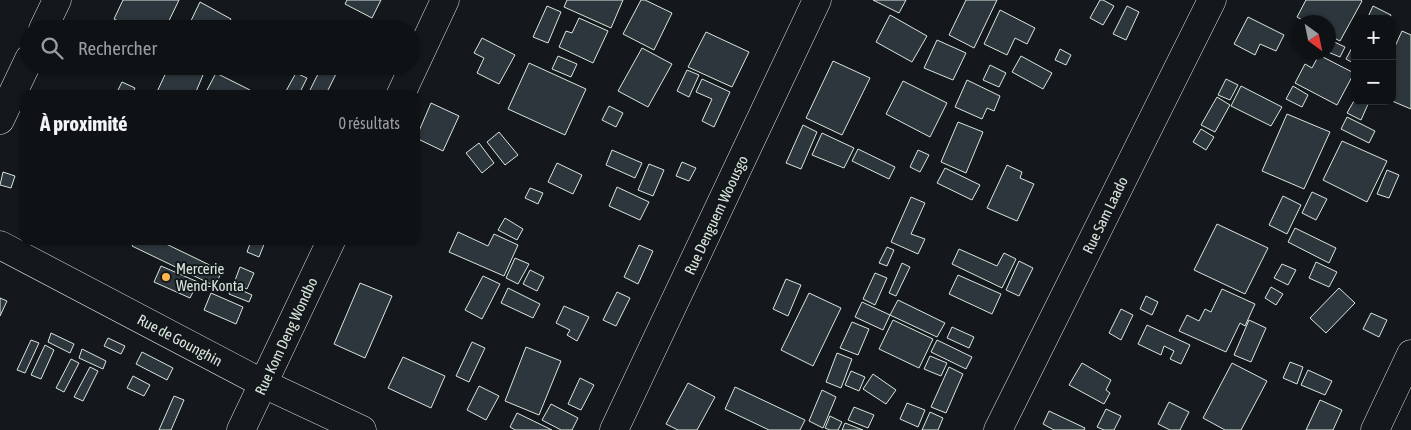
<!DOCTYPE html>
<html lang="fr">
<head>
<meta charset="utf-8">
<style>
	body { margin:0; font-family:"Asap Condensed",sans-serif; background:#181b1e; color:#f1f3f6 }
	.controls { position:absolute; right:15px; top:15px; display:grid; overflow:hidden; border-radius:10px; box-shadow:0 1px 4px #0004 }
	.controls button { width:45px; height:45px; display:grid; place-items:center; padding:0; border:0; border-bottom:1px solid #2f3234; background:#0f1215; color:#f1f3f6; font:25px sans-serif }
	.compass { position:absolute; left:1291px; top:15px; width:45px; height:45px; border-radius:50%; background:#0f1215; box-shadow:0 1px 4px #0004; rotate:147deg }
	.list { margin:0; padding:0; list-style:none }
	h2 { display:flex; justify-content:space-between; align-items:center; height:65px; margin:0; padding:0 20px; font-size:21px }
	h2 small { font-size:16px; font-weight:400; color:#9b9ea0 }
	.icon { flex:none; width:28px; height:28px; fill:none; stroke:currentColor; stroke-width:2; stroke-linecap:round; stroke-linejoin:round }
	.map { position:relative; flex:none; width:1411px; height:430px; overflow:hidden }
	.search { position:absolute; background:#0f1215; box-shadow:0 1px 4px #0004; left:20px; top:20px; width:400px; height:55px; display:flex; align-items:center; gap:12px; box-sizing:border-box; padding:0 18px; border-radius:28px; color:#9b9ea0; font-size:19px }
	.panel { position:absolute; background:#0f1215; box-shadow:0 1px 4px #0004; left:20px; top:90px; width:400px; height:155px; border-radius:10px }
	.map>svg:first-child { display:block }
	.building { fill:#2c363c; stroke:#d8e6dc }
	.lines { fill:none; stroke-linecap:round; stroke-linejoin:round }
	.minor-casing { stroke:#d8e6dc; stroke-width:29 }
	.minor { stroke:#14181c; stroke-width:28 }
	.poi-dot { fill:#ffb74d; stroke:#14181c; stroke-width:2 }
	.labels { text-anchor:middle; dominant-baseline:central; stroke-width:4; stroke-linejoin:round; paint-order:stroke }
	.street-label { font-size:15px; fill:#d8e6dc; stroke:#14181c }
	.poi-label { font-size:15px; fill:#d8e6dc; stroke:#14181c; text-anchor:start }
</style>
</head>
<body>
<div class="map">
<svg width="1411" height="430" viewBox="0 0 1411 430">
	<rect width="100%" height="100%" fill="#14181c"/>
	<!-- building -->
	<path class="building" d="M123 0H179L165 29H135L114 19Z
		M347 0H381L372 18 345 4Z
		M567 0H623L611 28 564 7Z
		M641 0H645L672 13 654 50 623 34Z
		M873 0H906L899 13Z
		M966 0H997L974 48 949 35Z
		M1100 0H1103L1114 6 1103 25 1090 18Z
		M1306 0H1361L1362 1 1340 41 1328 35V22H1306L1297 17Z
		M200 2 231 19 226 29H187Z
		M547 6 561 12 548 43 533 37Z
		M1127 6 1139 12 1126 40 1113 34Z
		M1373 6 1391 15 1389 19H1367Z
		M1000 10 1035 28 1027 44 1015 38 1007 55 984 44Z
		M890 15 927 36 912 62 876 42Z
		M1248 17 1284 35 1276 51 1260 44 1255 55 1234 44Z
		M579 18 608 31 593 63 559 47 566 31 572 33Z
		M1402 31 1411 35V109L1392 101V53Z
		M706 32 749 52 732 87 688 67Z
		M482 38 515 55 499 84 477 73 484 58 474 53Z
		M1328 39 1345 47 1340 57 1328 52Z
		M937 40 966 53 953 80 924 68Z
		M1355 42V64L1346 59Z
		M642 48 672 64 648 107 618 91Z
		M1060 49 1071 55 1066 65 1055 60Z
		M1319 55 1354 73 1337 105 1295 83 1305 64 1312 68Z
		M558 56 577 64 571 77 552 69Z
		M1021 56 1052 73 1043 89 1012 72Z
		M833 61 870 78 842 135 806 118Z
		M529 63 586 89 565 135 508 109Z
		M990 65 1006 73 999 87 983 80Z
		M169 66H183L203 75 195 94H156Z
		M322 66H325L337 72 326 94H308Z
		M687 70 699 75 689 97 677 91Z
		M216 73 250 90 248 94H205Z
		M296 73 307 78 299 94H291L286 91Z
		M702 79 730 92 714 127 702 121 712 99 696 92Z
		M1226 79 1238 85 1230 100 1218 95Z
		M967 80 1000 96 994 111 987 108 982 119 955 107Z
		M903 81 947 103 930 137 886 114Z
		M122 82 135 88 132 94H116Z
		M1241 86 1282 107 1271 126 1231 106Z
		M1293 86 1308 95 1302 107 1286 99Z
		M1217 97 1230 105 1215 132 1201 125Z
		M1355 99V101L1369 102 1361 120 1347 113Z
		M431 103 459 116 443 151 416 138Z
		M609 106 623 113 616 127 602 120Z
		M1287 114 1330 132 1304 189 1262 171Z
		M1347 117 1375 131 1369 143 1341 129Z
		M958 122 983 132 966 173 941 162Z
		M803 125 817 132 801 169 786 163Z
		M1201 129 1214 137 1206 150 1193 142Z
		M499 132 518 155 505 165 487 142Z
		M822 133 854 148 844 168 812 155Z
		M1342 141 1387 161 1367 202 1323 180Z
		M479 143 494 163 482 173 466 153Z
		M858 149 895 167 889 179 852 161Z
		M612 150 642 163 635 178 606 165Z
		M918 150 929 155 920 172 910 167Z
		M682 162 696 168 689 181 676 176Z
		M557 163 582 175 573 194 548 182Z
		M649 164 664 170 653 196 638 190Z
		M1007 165 1022 172 1020 178 1034 184 1017 221 987 208Z
		M945 168 980 185 972 200 937 183Z
		M1387 170 1399 175 1389 198 1377 194Z
		M3 172 15 176 11 188 0 185Z
		M617 187 649 202 640 220 609 206Z
		M530 188 543 193 538 204 525 198Z
		M1312 192 1327 199 1316 220 1302 213Z
		M1283 196 1301 205 1287 234 1269 225Z
		M911 197 925 203 911 234 925 239 918 254 891 242Z
		M505 218 523 229 517 240 498 230Z
		M1217 224 1268 248 1245 294 1194 270Z
		M1295 228 1336 248 1329 263 1288 242Z
		M458 232 488 246 494 234 518 245 504 276 449 252Z
		M135 241H160L222 271 215 286 132 246Z
		M251 241 265 242 259 257 247 252Z
		M639 245 653 251 638 284 624 277Z
		M887 247 894 250 887 266 879 263Z
		M959 249 997 266 1004 253 1016 259 1002 288 952 264Z
		M515 258 529 264 518 284 506 278Z
		M1019 261 1033 268 1019 296 1006 290Z
		M1316 262 1337 272 1329 287 1309 278Z
		M902 263 910 267 896 296 889 293Z
		M1282 264 1296 270 1288 285 1274 278Z
		M161 266 198 282 190 298 154 282Z
		M240 267 254 273 247 289 234 283Z
		M530 270 544 277 537 291 523 284Z
		M875 273 887 278 875 305 863 299Z
		M958 275 1001 294 992 314 949 294Z
		M483 276 500 284 482 319 465 310Z
		M786 279 801 285 788 316 773 309Z
		M360 283 392 296 365 358 334 344Z
		M232 286 252 295 249 302 229 294Z
		M1271 287 1283 294 1276 305 1265 298Z
		M508 288 540 304 533 318 501 303Z
		M1339 288 1355 303 1326 333 1310 318Z
		M1222 289 1255 304 1245 326 1240 323 1226 352 1179 331 1187 315 1199 321 1205 309 1211 312Z
		M617 292 630 298 616 326 603 320Z
		M211 293 243 307 236 324 204 310Z
		M809 293 841 308 813 366 781 350Z
		M1146 296 1158 302 1152 315 1140 309Z
		M0 298 7 301 0 316Z
		M898 300 945 323 937 337 890 315Z
		M862 302 890 315 883 330 855 317Z
		M564 306 589 317 577 341 567 335 570 330 556 323Z
		M1121 309 1133 315 1121 340 1109 333Z
		M1371 313 1387 320 1379 337 1363 329Z
		M893 320 933 339 919 368 879 349Z
		M1249 320 1266 328 1251 362 1234 355Z
		M852 322 869 329 858 355 840 348Z
		M1147 325 1190 345 1181 364 1170 359 1174 351 1164 346 1161 355 1138 344Z
		M952 327 974 337 969 348 947 338Z
		M51 333 74 344 70 353 48 342Z
		M108 338 125 346 121 354 104 346Z
		M31 340 39 343 25 373 17 370Z
		M937 340 972 357 966 369 931 352Z
		M472 342 485 348 469 382 456 376Z
		M45 345 54 350 41 379 31 375Z
		M526 347 561 361 539 415 505 401Z
		M82 349 106 361 103 369 79 358Z
		M142 352 173 368 167 380 136 364Z
		M837 353 852 359 841 388 826 382Z
		M930 356 947 363 941 376 924 369Z
		M403 357 445 376 431 408 388 388Z
		M71 359 79 363 64 392 56 388Z
		M1290 362 1303 367 1297 384 1283 378Z
		M1082 363 1111 380 1106 390 1110 393 1104 404 1069 385Z
		M1232 363 1267 381 1241 430H1225L1203 418Z
		M90 367 98 371 83 401 74 397Z
		M949 367 963 374 946 413 931 407Z
		M1308 370 1332 381 1325 395 1301 385Z
		M851 371 865 377 859 391 845 385Z
		M873 374 896 390 886 404 863 389Z
		M133 376 150 385 144 396 127 388Z
		M580 378 594 385 581 410 568 404Z
		M688 383 715 397 697 430H678L666 424Z
		M479 386 499 396 486 420 467 410Z
		M735 387 805 420 800 430H769L725 409Z
		M822 390 836 397 823 428 809 421Z
		M174 396 184 400 171 430H159Z
		M1320 400 1342 410 1333 430H1306Z
		M1169 402 1189 412 1180 430H1170L1158 424Z
		M907 403 925 410 918 427 900 419Z
		M551 404 578 418 572 430H561L542 420Z
		M854 407 874 415 868 428 848 420Z
		M1106 409 1121 416 1114 430H1104L1097 427Z
		M1049 411 1085 428 1084 430H1054L1043 424Z
		M930 412 943 418 938 430H922Z
		M517 413 552 430H515L510 427Z
		M830 416 842 422 838 430H830L825 428Z
		M845 423 863 430H842Z"/>
	<g class="lines">
		<!-- minor casing -->
		<g class="minor-casing">
			<path id="minor" d="M43 29 57 0
				M401 94 445 0
				M0 120 29 59
				M0 245 264 384 362 430
				M241 430 331 241
				M614 430 817 0
				M998 430 1212 0
				M1375 430 1411 354"/>
		</g>
		<!-- minor -->
		<use href="#minor" class="minor"/>
	</g>
	<!-- markers -->
	<circle class="poi-dot" cx="166" cy="277" r="5"/>
	<g class="labels">
		<!-- street labels -->
		<g class="street-label">
			<text transform="translate(716 215) rotate(-65)">Rue Denguem Woousgo</text>
			<text transform="translate(1105 215) rotate(-64)">Rue Sam Laado</text>
			<text transform="translate(286 336) rotate(-65)">Rue Kom Deng Wondbo</text>
			<text transform="translate(180 340) rotate(28)">Rue de Gounghin</text>
		</g>
		<!-- poi labels -->
		<g class="poi-label">
			<text x="176" y="268">Mercerie<tspan x="176" dy="17">Wend-Konta</tspan></text>
		</g>
	</g>
</svg>
<div class="controls">
<button>+</button>
<button>−</button>
</div>
<svg class="compass" viewBox="-18 -18 36 36"><path d="M0-13l5 13h-10z" fill="#e53935"/><path d="M0 13l5-13h-10z" fill="#9b9ea0"/></svg>
<div class="search"><svg class="icon" aria-label="search" viewBox="0 0 24 24"><circle cx="10" cy="10" r="6"/><path d="M15 15l6 6"/></svg>Rechercher</div>
<section class="panel">
<h2>À proximité<small>0 résultats</small></h2>
<ul class="list">
</ul>
</section>
</div>
</body>
</html>
